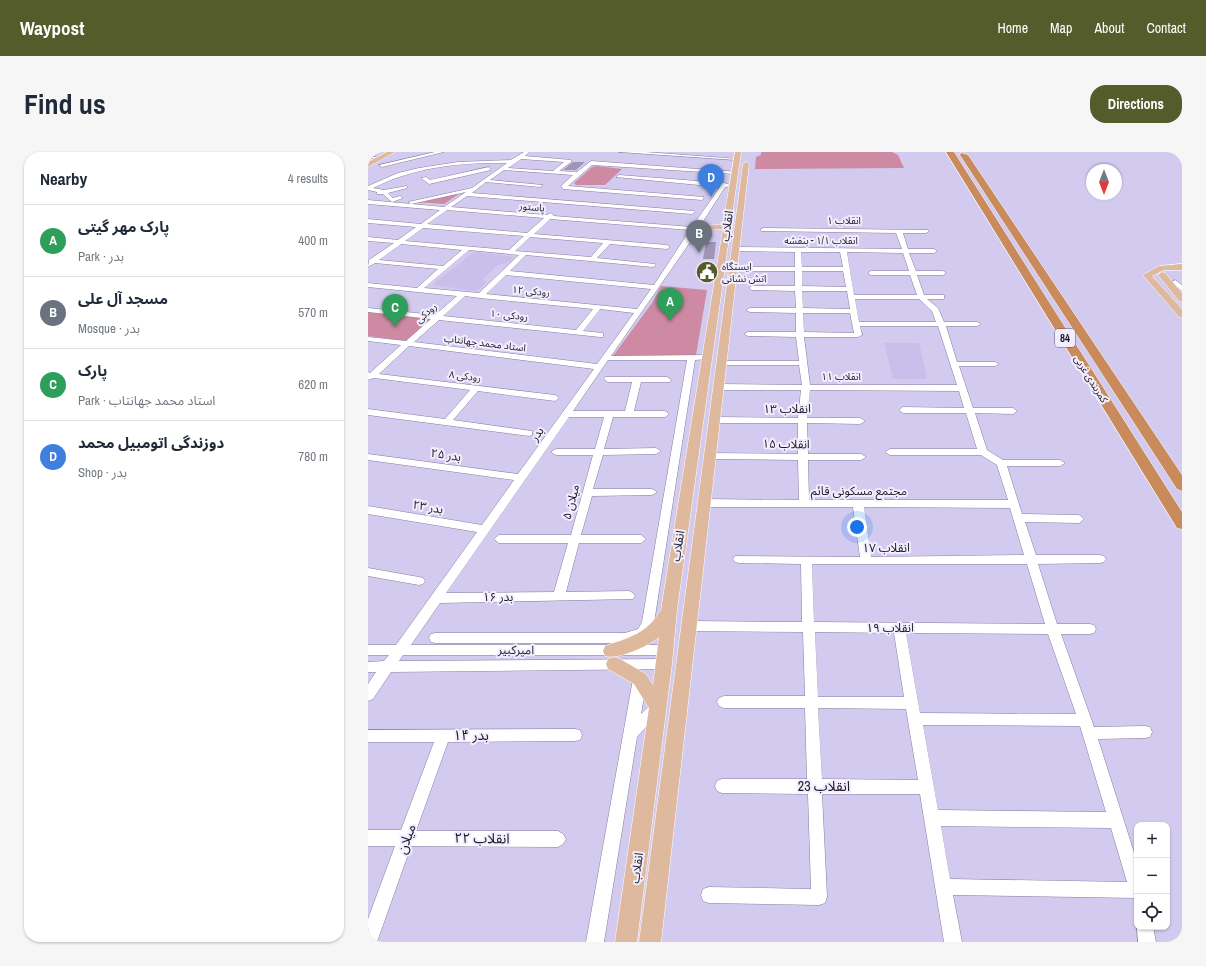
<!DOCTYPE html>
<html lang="en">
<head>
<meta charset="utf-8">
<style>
	body { margin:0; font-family:"Archivo Narrow","Noto Sans Arabic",sans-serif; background:#f6f6f7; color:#1f2937 }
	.controls { position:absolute; right:12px; bottom:12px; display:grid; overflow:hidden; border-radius:8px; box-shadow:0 1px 3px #0004 }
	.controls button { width:36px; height:36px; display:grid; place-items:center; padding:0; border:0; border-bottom:1px solid #e0e1e3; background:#fff; color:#1f2937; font:20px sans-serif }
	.compass { position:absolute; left:718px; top:12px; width:36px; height:36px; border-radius:50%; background:#fff; box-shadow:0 1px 3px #0004; rotate:180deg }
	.you { position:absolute; left:489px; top:375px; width:14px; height:14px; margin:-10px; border:3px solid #fff; border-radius:50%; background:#1a73e8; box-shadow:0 0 0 6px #1a73e833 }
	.badge { display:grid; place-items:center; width:26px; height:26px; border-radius:50%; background:#545c2b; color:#fff; font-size:13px; font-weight:700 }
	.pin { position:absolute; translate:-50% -33px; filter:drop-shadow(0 1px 2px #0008) }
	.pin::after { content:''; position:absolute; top:21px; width:14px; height:12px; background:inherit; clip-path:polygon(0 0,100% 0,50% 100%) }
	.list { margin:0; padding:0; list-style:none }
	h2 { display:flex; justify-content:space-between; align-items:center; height:52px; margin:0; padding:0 16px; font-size:17px }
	h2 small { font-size:13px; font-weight:400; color:#747a83 }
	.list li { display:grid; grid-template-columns:26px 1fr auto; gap:12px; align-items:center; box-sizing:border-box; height:72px; padding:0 16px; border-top:1px solid #e0e1e3 }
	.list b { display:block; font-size:15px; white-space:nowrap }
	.list p { margin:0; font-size:13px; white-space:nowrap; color:#747a83 }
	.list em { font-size:13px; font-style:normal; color:#747a83 }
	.icon { flex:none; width:22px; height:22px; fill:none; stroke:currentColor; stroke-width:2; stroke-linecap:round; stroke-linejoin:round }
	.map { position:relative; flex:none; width:814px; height:790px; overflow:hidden; border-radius:16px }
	header { display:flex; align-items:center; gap:24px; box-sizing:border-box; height:56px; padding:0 20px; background:#545c2b; color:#fff }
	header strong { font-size:19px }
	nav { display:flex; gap:22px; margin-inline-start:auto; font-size:14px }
	.intro { display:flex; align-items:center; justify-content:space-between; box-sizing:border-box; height:96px; padding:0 24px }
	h1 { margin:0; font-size:28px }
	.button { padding:10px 18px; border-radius:16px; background:#545c2b; color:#fff; font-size:14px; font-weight:700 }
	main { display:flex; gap:24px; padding:0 24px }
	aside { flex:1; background:#fff; border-radius:16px; box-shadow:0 1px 3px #0004 }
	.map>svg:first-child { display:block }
	.built { fill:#cabeeb }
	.green { fill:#ce8aa2 }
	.building { fill:#9e95b8 }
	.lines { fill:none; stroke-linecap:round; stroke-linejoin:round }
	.minor-casing { stroke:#867da0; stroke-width:1 }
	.major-casing { stroke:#fff; stroke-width:1 }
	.highway-casing { stroke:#fff; stroke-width:1 }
	.minor { fill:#fff; fill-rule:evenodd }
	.major { fill:#dfb99d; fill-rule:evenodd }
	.highway { fill:#c98a5c; fill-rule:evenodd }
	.labels { text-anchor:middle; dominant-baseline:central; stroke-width:4; stroke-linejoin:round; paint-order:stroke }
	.far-street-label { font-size:10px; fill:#1e1a28; stroke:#f2eefe }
	.far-poi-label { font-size:10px; fill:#1e1a28; stroke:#f2eefe; text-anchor:start }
	.shield { fill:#f2eefe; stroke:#5e5a68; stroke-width:1 }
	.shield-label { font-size:11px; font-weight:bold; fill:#1e1a28 }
	.street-label { font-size:12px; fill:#1e1a28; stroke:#f2eefe }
	.near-street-label { font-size:14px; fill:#1e1a28; stroke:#f2eefe }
</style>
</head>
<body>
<header>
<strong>Waypost</strong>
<nav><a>Home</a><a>Map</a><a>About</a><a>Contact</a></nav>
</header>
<div class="intro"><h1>Find us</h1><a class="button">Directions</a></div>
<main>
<aside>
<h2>Nearby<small>4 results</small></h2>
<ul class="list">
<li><span class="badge" style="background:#2e9e5b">A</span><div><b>پارک مهر گیتی</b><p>Park · بدر</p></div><em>400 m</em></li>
<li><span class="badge" style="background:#6b7280">B</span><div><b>مسجد آل علی</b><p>Mosque · بدر</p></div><em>570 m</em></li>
<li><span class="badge" style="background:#2e9e5b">C</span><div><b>پارک</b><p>Park · استاد محمد جهانتاب</p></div><em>620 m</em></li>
<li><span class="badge" style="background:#3f7fe0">D</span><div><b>دوزندگی اتومبیل محمد</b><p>Shop · بدر</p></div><em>780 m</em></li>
</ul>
</aside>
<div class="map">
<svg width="814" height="790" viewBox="0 0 814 790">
	<rect width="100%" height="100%" fill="#d3caf0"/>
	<!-- built -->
	<path class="built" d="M106 100 146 105 139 111 130 113 115 127 118 131 109 139 64 133Z
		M516 191H551L559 227H525Z"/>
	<!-- green -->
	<path class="green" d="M393 0H524L530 3 536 16 387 17 388 5 393 3Z
		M229 14 254 17 237 33H208L206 31 224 15Z
		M95 39 76 52 48 50Z
		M293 134 339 138 328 203 245 204 284 151Z
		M0 159 64 167 38 189 0 184Z"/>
	<!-- building -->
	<path class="building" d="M205 10H217L208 18H195Z
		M338 90H348L346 107H335Z"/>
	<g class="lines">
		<!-- minor casing -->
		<g class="minor-casing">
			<path id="minor" d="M67 0H76L14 15 11 13Z
				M156 0H161L157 4 203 8V10L191 19 209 20 223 9 370 20 367 22 224 13 200 34 336 45 334 48 195 37 193 34 205 23 136 18 122 28 175 33 172 35 118 30 104 41 326 59 327 60 324 62 99 44 83 55 179 63 183 61 186 64 324 75 352 35 248 25 251 23 356 31 366 34 357 35 318 96 243 204 339 203 343 205 339 207 327 208 286 471 278 485 257 491H67L63 490 61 486 63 482 67 481H257L270 477 274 470 319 208H240L205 259H257L264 230H240L236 227 237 225H299L303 228 302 230H273L266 259H297L301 262 297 265H245L236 297 288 296 293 299 288 302 235 303 225 337H284L289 340 284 343 224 344 213 383H273L278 387 273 391H211L198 440 261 439 265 441 267 444 265 447 72 451 43 493H297L301 494 303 498 301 502 297 503H35L31 509 296 507 301 508 302 512 301 516 296 517 23 520 5 547 0 549V532L8 520H0V510L16 509 21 503H0V493H28L109 380 0 362V354L114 373 146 328 0 308V302L150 322 226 217 41 194 11 222 187 243 191 246 187 249 110 239 85 268 164 279V283L161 284 0 263V257L77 267 102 238 6 226 0 228V220L2 221 33 193 0 189V185L38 189 63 167 0 160V156L67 163 89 144 0 135V131L49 136 70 117 7 111 0 115 1 108 26 91 0 89V85L30 88 48 75 0 71V67L53 72 72 58 0 52V48L76 55 98 40 43 52 40 50 104 36 139 11C94 10 46 15 5 36L16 38 39 34V36L20 41 25 46 32 44 35 46 24 50 15 42H9V40L0 38V34L30 21 51 16 90 10 143 8ZM153 7 196 10 185 19 140 16ZM79 58 176 66 159 81 59 72ZM182 67 322 78 286 133 142 119 158 103 285 115 288 113 287 112 229 106 242 92 299 97 302 95 299 93 166 82ZM55 76 156 84 141 98 37 89ZM162 85 235 91 223 105 147 99ZM33 92 94 98 75 114 11 108ZM101 98 151 103 111 141 56 136ZM138 123 283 137 269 157 118 142ZM97 144 112 146 225 157 208 178 75 164ZM232 157 266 161 229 212 46 190 71 168 232 185H235V181L215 179ZM201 265H236L227 297H188L183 300 188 303H225L203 383H131L126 387 131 391H200L186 440 78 441Z
				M251 0H277L371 7 369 8Z
				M0 4 16 6 14 7 0 6Z
				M121 15 123 18 61 32 53 26 58 25 62 28Z
				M395 76 560 78 561 79 558 81H535L540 97H566L569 99 566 101H541L548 119H575L578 121 575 123H549L556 143H576V147H559L570 156 576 170H609L613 172 609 174H578L589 210H627L631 212 627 214H591L605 256H645L649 259 645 262 607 261 619 298 635 308H692L697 311 692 314H639L654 362 711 363 716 367 711 371 657 370 668 403H732L736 404 738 407 736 410 732 411 670 412 689 472H722L726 473 728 477 726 481 722 482H693L726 575 777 574 782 575 784 580 782 585 777 586 730 587 769 710V746L585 743 594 790H576L552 642H454L459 745 457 751 451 753 341 751 335 749 333 743 335 737 341 735 443 737 440 642 354 641 349 639 347 634 349 629 354 627H439L437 556H356L351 554 349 550 351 546 356 544H437L435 480 321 479 317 478 315 474 317 470 321 469 434 470 433 412 371 411 367 410 365 407 367 404 492 405 485 355H336L331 351 336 347 431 348 430 308 342 307 337 304 342 301 430 302V271H346L341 268 346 265 430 266 433 238H351L347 235 351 232 434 233 431 213H353L349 211 353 209H431L428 185 380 184 376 182 380 180H428V161L382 160 378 158 382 156H428L427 139 384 138 381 136 384 134H427V119H385L382 117 385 115H427V100L367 99 364 97 367 95 534 97 528 81 393 79V77ZM433 100H472L475 115H434ZM479 100 535 101 541 119H503L500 121 503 123H542L549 143H486ZM434 119H475L478 135 434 134ZM434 139H479L482 157 435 156ZM487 147H551L564 159 568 170H491ZM435 161H482L486 181 436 180ZM492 174H570L589 233H442L436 185H490L494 183ZM442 238 591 239 596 256 535 255 531 258 535 261H598L609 297H522L517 300 522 303H613L629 313 640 348H441L440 308H493L498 305 493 302H440L439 271 492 272 497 269 492 266H439ZM496 355 642 356 656 403 503 405ZM444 412H659L677 472 446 470ZM447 480 526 481 536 545H450ZM538 481 680 482 708 562 552 561ZM450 556 538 557 550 628 454 627ZM555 573 712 574 738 660 570 658ZM573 674 743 676 759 730 582 727Z
				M807 128 814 133V139L804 130Z
				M0 416 51 425 55 426 57 429 55 432 51 433 0 424Z
				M272 521 277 523 279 527 273 562 284 551 289 549 294 551 296 555 269 585 236 790H218L265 527 267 523Z
				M207 577 212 578 214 583 212 588 207 589 80 590 48 679H190L195 682 198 687 195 692 190 695 43 694 9 790H0V767L27 694H0V678H33L66 590H0V578Z
				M769 774 785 775 788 790H770Z"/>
		</g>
		<!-- major casing -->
		<g class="major-casing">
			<path id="major" d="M19 0H27L0 15V10Z
				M367 0H373L309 458 304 512 269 790H247L281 556 266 532 240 517 238 512 240 507 246 505 252 507 278 522 285 533 291 485C281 494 250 508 237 504L235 499 237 494C263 485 278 482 293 458L355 77 326 79 322 77C330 71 346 75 355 72Z
				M378 10 381 12 293 790H271L375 12Z
				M814 112V118H796L784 124 814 157V166L811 165 775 123 791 114Z
				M794 120 797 121 814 141V150L811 149 790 123Z"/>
		</g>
		<!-- highway casing -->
		<g class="highway-casing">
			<path id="highway" d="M578 0H586L814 360V377L809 376Z
				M593 1 600 3 814 323V339L809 337 592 3Z"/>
		</g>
		<!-- minor -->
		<use href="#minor" class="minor"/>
		<!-- major -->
		<use href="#major" class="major"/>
		<!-- highway -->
		<use href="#highway" class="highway"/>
	</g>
	<!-- icons -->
	<defs>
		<g id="civic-disc" transform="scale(1.15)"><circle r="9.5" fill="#545c2b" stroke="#f2eefe"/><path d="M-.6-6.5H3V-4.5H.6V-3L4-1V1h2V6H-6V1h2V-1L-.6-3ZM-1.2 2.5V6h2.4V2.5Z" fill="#fff"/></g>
	</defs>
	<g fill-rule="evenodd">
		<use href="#civic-disc" x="339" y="120"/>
	</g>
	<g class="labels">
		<!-- far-street labels -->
		<g class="far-street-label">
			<text transform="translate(164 55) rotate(5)">پاستور</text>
			<text x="476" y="68">انقلاب ۱</text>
			<text x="453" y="88">انقلاب ۱/۱ - بنفشه</text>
			<text transform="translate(163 139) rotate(5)">رودکی ۱۲</text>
			<text transform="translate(58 161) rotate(-42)">رودکی</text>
			<text transform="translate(141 163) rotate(6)">رودکی ۱۰</text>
			<text transform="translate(117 191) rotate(7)">استاد محمد جهانتاب</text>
			<text transform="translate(97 224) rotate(7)">رودکی ۸</text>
			<text x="473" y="224">انقلاب ۱۱</text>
			<text transform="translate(723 227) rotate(58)">کمربندی غربی</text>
		</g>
		<!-- far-poi labels -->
		<g class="far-poi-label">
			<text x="354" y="114">ایستگاه<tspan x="354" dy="12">اتش نشانی</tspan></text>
		</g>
		<!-- shield labels -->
		<rect class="shield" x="687" y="177" width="20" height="18" rx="3"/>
		<g class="shield-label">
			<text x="697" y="186">84</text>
		</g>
		<!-- street labels -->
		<g class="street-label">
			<text transform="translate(359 74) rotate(-82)">انقلاب</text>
			<text x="419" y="257">انقلاب ۱۳</text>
			<text transform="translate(169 282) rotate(-55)">بدر</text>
			<text transform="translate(418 292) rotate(1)">انقلاب ۱۵</text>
			<text transform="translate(78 303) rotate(8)">بدر ۲۵</text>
			<text x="491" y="339">مجتمع مسکونی قائم</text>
			<text transform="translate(203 350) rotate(-75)">میلان ۵</text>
			<text transform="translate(60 355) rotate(10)">بدر ۲۳</text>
			<text transform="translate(310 394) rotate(-81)">انقلاب</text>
			<text x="518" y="396">انقلاب ۱۷</text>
			<text x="130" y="445">بدر ۱۶</text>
			<text x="522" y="476">انقلاب ۱۹</text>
			<text transform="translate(148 498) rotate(1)">امیرکبیر</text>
			<text transform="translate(269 716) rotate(-82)">انقلاب</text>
		</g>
		<!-- near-street labels -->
		<g class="near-street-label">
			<text x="103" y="583">بدر ۱۴</text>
			<text x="456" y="634">انقلاب 23</text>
			<text transform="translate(114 686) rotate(1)">انقلاب ۲۲</text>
			<text transform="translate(38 687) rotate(-70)">میلان</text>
		</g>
	</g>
</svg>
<div class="controls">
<button>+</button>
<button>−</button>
<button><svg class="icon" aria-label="locate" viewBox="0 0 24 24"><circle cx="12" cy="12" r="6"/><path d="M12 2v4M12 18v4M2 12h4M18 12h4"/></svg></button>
</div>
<svg class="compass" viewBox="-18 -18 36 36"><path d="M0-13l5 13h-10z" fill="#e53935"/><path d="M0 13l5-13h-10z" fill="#747a83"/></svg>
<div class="you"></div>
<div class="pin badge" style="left:302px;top:169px;background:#2e9e5b">A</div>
<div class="pin badge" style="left:331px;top:101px;background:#6b7280">B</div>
<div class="pin badge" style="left:27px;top:175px;background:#2e9e5b">C</div>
<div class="pin badge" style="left:343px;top:45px;background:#3f7fe0">D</div>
</div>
</main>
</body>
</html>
